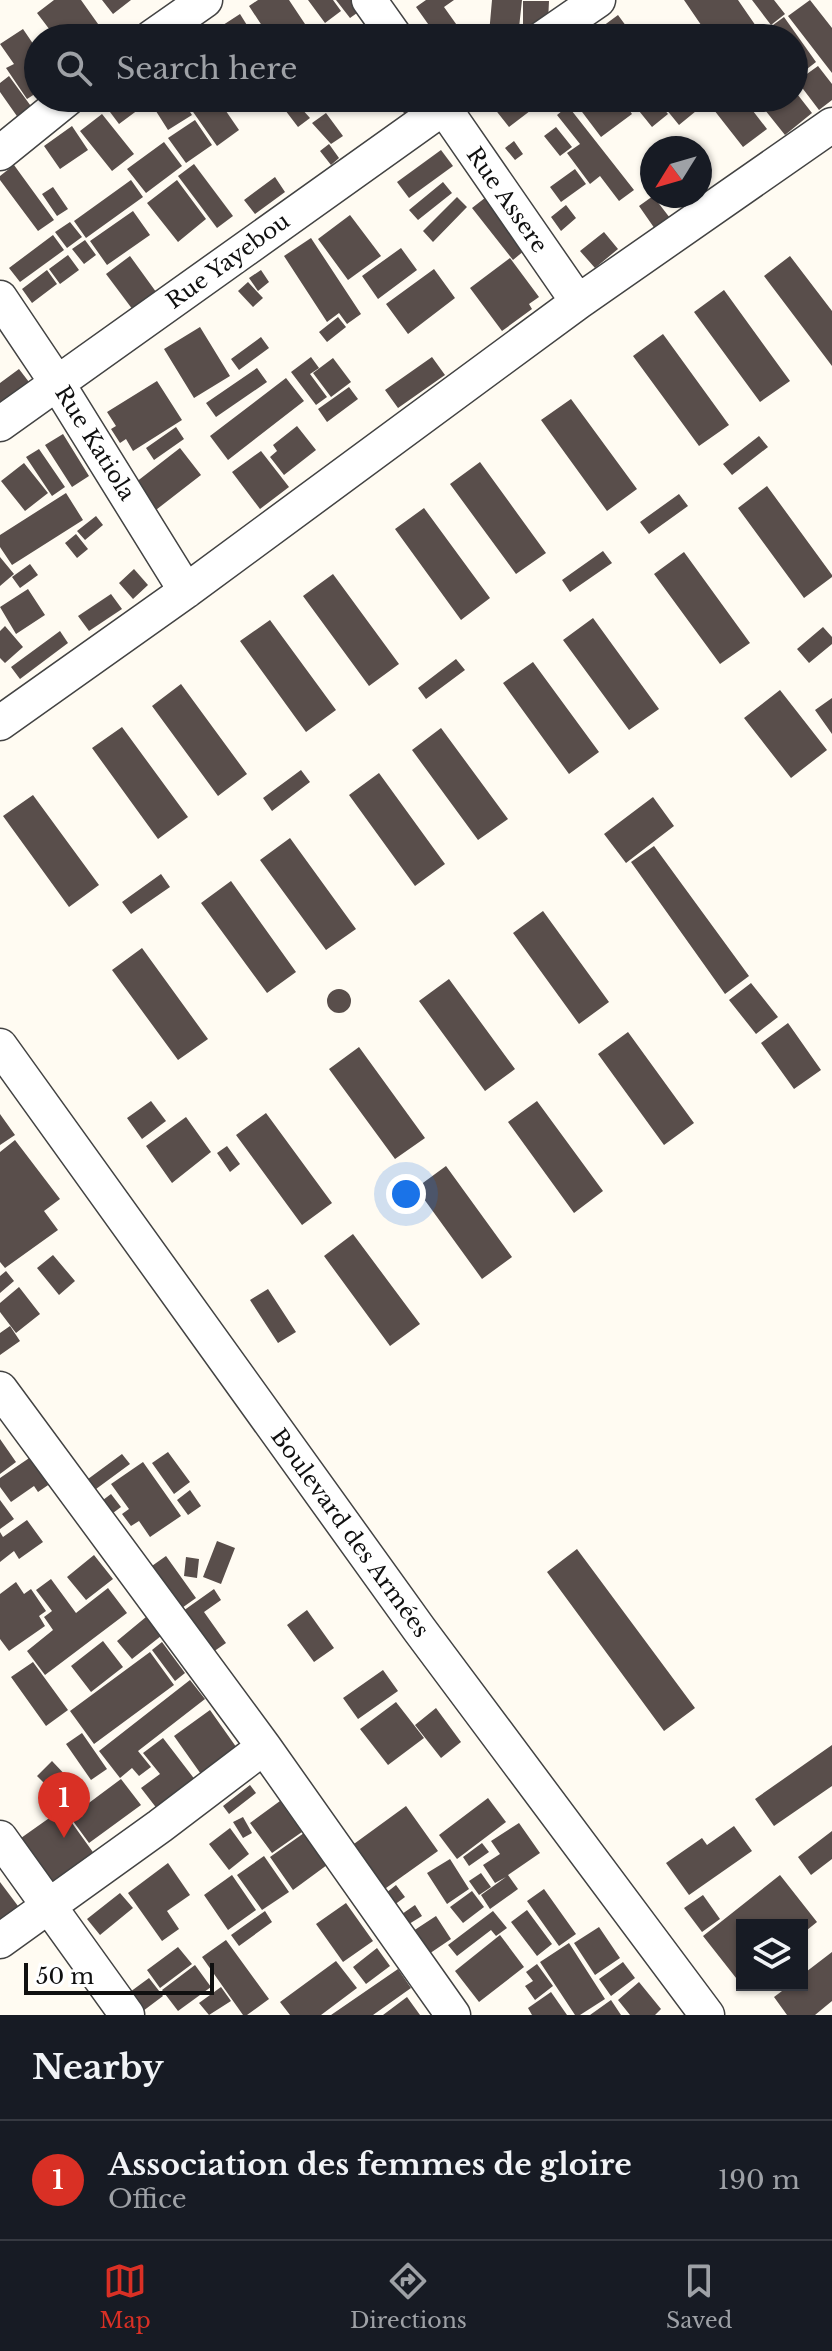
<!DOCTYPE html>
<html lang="en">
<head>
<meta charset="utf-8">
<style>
	body { margin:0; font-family:"Libre Baskerville",serif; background:#20242c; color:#f1f3f6 }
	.controls { position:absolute; right:24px; bottom:24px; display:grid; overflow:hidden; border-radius:0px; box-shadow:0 2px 6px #0004 }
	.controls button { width:72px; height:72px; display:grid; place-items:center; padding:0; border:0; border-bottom:2px solid #363941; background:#171b24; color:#f1f3f6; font:40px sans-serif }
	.compass { position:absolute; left:640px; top:136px; width:72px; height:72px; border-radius:50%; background:#171b24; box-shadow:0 2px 6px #0004; rotate:233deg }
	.scale { position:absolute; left:24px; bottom:20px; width:190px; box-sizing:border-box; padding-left:8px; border:4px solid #101010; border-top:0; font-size:22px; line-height:28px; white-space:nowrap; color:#101010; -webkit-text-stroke:6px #fff; paint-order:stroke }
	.you { position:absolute; left:406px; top:1194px; width:28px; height:28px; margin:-20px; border:6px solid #fff; border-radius:50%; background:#1a73e8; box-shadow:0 0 0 12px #1a73e833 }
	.badge { display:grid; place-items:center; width:52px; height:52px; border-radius:50%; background:#d93025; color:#fff; font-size:26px; font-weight:700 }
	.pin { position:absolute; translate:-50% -66px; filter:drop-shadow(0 2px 4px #0008) }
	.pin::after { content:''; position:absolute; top:42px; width:28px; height:24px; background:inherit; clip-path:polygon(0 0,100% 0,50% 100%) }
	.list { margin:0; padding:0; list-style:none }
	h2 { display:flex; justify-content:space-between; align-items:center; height:104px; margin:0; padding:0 32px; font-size:34px }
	h2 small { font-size:26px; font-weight:400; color:#9ea1a6 }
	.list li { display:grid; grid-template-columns:52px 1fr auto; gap:24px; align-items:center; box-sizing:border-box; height:120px; padding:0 32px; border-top:2px solid #363941 }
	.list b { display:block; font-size:30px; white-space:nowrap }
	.list p { margin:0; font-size:26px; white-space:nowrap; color:#9ea1a6 }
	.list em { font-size:26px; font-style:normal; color:#9ea1a6 }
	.icon { flex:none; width:44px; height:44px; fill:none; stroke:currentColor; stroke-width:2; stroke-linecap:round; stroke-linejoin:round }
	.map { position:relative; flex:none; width:832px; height:2015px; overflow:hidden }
	.search { position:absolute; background:#171b24; box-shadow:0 2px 6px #0004; left:24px; right:24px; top:24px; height:88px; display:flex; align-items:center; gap:20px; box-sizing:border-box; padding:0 28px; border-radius:44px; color:#9ea1a6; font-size:30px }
	.sheet { height:224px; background:#171b24 }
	nav { display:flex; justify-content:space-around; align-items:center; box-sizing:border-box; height:112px; border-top:2px solid #363941; background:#171b24; font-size:22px; color:#9ea1a6 }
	nav a { display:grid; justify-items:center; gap:4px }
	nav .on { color:#d93025 }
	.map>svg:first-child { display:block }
	.building { fill:#594e4b }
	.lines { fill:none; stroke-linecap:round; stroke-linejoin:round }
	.minor-casing { stroke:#434343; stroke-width:37 }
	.minor { stroke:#fff; stroke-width:34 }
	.labels { text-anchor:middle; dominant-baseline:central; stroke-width:8; stroke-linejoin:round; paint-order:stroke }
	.street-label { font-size:22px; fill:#101010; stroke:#fff }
</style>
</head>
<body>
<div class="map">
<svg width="832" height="2015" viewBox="0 0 832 2015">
	<rect width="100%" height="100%" fill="#fffbf2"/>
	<!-- building -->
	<path class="building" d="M54 0H81L108 38H56L37 13Z
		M102 0H131L113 14Z
		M258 0H289L307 27 290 38H270L249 6Z
		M308 0H333L341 11 325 23Z
		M336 0H369L371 3 350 18Z
		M426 0H454L444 7 466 38H438L416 7Z
		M492 0H522L518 37 489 34Z
		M684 0H738L758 29 745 38H710Z
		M752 0H774L785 14 771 25Z
		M810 0 832 28V73L788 16Z
		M523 1H549L548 22 523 38Z
		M240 14 255 38H203Z
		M618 15 629 30 617 38H606L599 29Z
		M784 17 816 62 794 79V38H782L773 25Z
		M23 29 38 51V92L27 99 6 68 14 64 0 44Z
		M818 66 832 84V100L819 110 797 81Z
		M9 76 33 109 19 119 0 92V83Z
		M794 90 812 113 785 135 761 105 769 98H794Z
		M112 98H154L119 124 104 104Z
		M170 98H181L192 115 168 130 154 108Z
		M207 98H217L239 130 217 146 191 109Z
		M254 98H282L264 112Z
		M292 98 310 118 298 127 282 106Z
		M361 98H389L372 111Z
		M405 98H430L410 120 397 105Z
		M506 98H540L543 101 509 127 494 108Z
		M576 98H621L632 114 601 137 573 100Z
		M635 98H655L668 114 652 127 631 101Z
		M657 98H704L707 102 679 125Z
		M711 98H743L767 129 743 147 714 110 725 102 717 106Z
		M568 106 634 190 619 201 600 176 590 184 567 153 580 144 557 115Z
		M326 113 343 136 331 144 312 123Z
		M102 114 134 154 112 171 80 131Z
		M195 120 212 145 186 163 168 138Z
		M72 126 88 150 60 169 44 146Z
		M556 127 572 147 560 156 544 136Z
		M514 141 523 154 515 160 505 148Z
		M164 142 182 166 146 193 127 169Z
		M329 144 339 158 331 165 320 151Z
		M441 150 453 166 409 198 397 182Z
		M194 164 233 216 217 228 178 176Z
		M14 165 54 220 38 231 0 180V176Z
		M575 169 586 184 561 202 550 187Z
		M275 177 285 192 255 214 244 200Z
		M131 180 143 197 86 238 74 221Z
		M177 180 206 219 178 242 147 203Z
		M443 182 452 193 418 220 409 210Z
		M53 187 68 209 57 216 42 194Z
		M490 194 531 245 513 260 472 208Z
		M653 196 670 218 655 229 639 206Z
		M457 197 467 207 433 242 423 231Z
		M566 205 576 218 561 231 551 217Z
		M133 211 150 235 107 265 90 241Z
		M350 215 381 256 348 280 318 239Z
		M70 222 82 237 67 248 55 232Z
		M604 232 618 249 595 268 580 251Z
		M53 235 64 250 20 282 9 268Z
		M311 238 361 314 347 324 339 313 327 322 284 256Z
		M85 240 96 255 84 264 72 249Z
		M401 248 417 270 378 299 362 276Z
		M68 255 79 270 60 284 49 269Z
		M130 256 159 296 136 314 106 274Z
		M790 256 832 311V366L764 276Z
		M510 258 539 297 529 304 532 309 502 331 470 288Z
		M434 269 455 298 408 334 386 304Z
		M47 270 57 284 32 303 22 289Z
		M261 270 269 282 258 291 249 278Z
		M248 282 263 298 253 307 238 291Z
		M724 290 790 381 760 402 694 312Z
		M338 317 346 327 327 342 319 332Z
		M200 327 230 376 194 398 164 349Z
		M663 334 729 425 699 446 633 356Z
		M261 337 269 348 239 370 231 359Z
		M311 357 319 368 310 374 327 397 316 405 291 372Z
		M432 357 445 375 398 408 385 390Z
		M333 358 351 382 331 397 313 373Z
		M257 368 267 382 216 417 206 403Z
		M19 369 32 386 0 410V383Z
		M286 378 304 401 228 460 210 436Z
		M157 381 182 420 133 451 126 439 120 443 111 429 116 426 107 412Z
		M349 387 358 399 327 422 318 409Z
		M571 399 637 489 607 511 541 420Z
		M297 426 316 450 284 475 270 457 277 451 273 445Z
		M176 427 184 439 154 460 146 448Z
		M63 434 89 476 72 487 45 445Z
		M759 436 768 447 732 475 723 464Z
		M180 448 201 475 152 513 131 486Z
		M39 449 65 487 52 496 26 457Z
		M261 451 289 487 260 509 232 472Z
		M480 462 546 553 516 574 450 484Z
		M24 463 48 493 25 511 1 481Z
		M767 486 832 575V577L804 598 738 508Z
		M66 493 83 520 12 565 0 547V535Z
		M679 494 688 506 649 534 640 522Z
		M424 508 490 598 461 620 395 529Z
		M96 516 103 525 85 540 77 531Z
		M76 534 88 549 77 558 65 543Z
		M603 551 612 563 570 592 562 580Z
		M684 552 750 643 720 664 654 574Z
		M0 557 14 574 0 586Z
		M30 564 38 575 20 588 12 577Z
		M134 569 148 585 133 599 119 583Z
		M333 574 399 664 369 686 303 596Z
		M28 589 45 615 16 634 0 607Z
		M111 594 122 609 89 631 78 616Z
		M593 618 659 709 629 730 563 640Z
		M270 620 336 710 306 732 240 641Z
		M5 626 23 647 5 663 0 658V631Z
		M823 627 832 637V644L809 663 797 649Z
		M60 631 68 643 20 679 11 667Z
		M456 659 465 670 426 699 418 688Z
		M533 662 599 752 569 774 503 683Z
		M181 684 247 774 218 796 152 706Z
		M780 690 827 750 791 778 744 718Z
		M832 698V734L815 710Z
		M122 727 188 817 158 839 92 748Z
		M441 728 508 819 478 840 412 750Z
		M301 770 310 782 272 811 263 798Z
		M379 773 445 864 415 886 349 795Z
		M33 795 99 885 69 907 3 816Z
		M653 797 674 826 626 863 604 834Z
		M290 838 356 929 326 950 260 860Z
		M654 846 749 976 725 994 631 862Z
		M161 874 170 887 131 914 122 902Z
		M231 881 296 972 267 993 201 903Z
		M543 911 609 1002 579 1024 513 933Z
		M142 948 208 1039 178 1060 112 970Z
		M449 979 515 1069 485 1091 419 1001Z
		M751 983 778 1017 756 1034 729 1000Z
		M327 1001a12 12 0 1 1 24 0a12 12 0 1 1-24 0Z
		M788 1023 821 1070 794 1089 761 1043Z
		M628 1032 694 1123 664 1145 598 1054Z
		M359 1047 425 1138 395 1159 329 1069Z
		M151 1101 166 1121 142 1139 127 1118Z
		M537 1101 603 1191 574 1213 508 1122Z
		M266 1113 332 1203 302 1225 236 1135Z
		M0 1114 15 1135 0 1145Z
		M186 1117 211 1152 172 1183 146 1146Z
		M15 1140 60 1199 44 1211 58 1230 5 1268 0 1262V1152Z
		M227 1146 240 1164 230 1172 217 1153Z
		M446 1166 512 1257 482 1279 416 1188Z
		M353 1234 420 1324 390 1346 324 1256Z
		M53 1255 75 1281 59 1295 37 1268Z
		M6 1271 14 1281 0 1293V1276Z
		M19 1287 40 1314 16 1333 0 1312V1303Z
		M268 1289 296 1332 278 1343 250 1300Z
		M10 1326 20 1341 0 1355V1333Z
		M0 1439 16 1462 0 1474Z
		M38 1452 57 1479 38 1492 34 1486 11 1502 0 1487V1478Z
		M168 1452 190 1482 174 1494 152 1463Z
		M122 1454 130 1464 96 1489 88 1479Z
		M143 1462 181 1516 150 1537 139 1521 131 1526 122 1514 129 1509 111 1484Z
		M190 1490 201 1506 188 1515 177 1500Z
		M111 1494 121 1507 113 1513 103 1500Z
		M0 1500 14 1519 0 1529Z
		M27 1520 43 1542 19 1559 14 1551 0 1562V1532L3 1537Z
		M217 1541 235 1548 221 1584 203 1577Z
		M577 1549 695 1708 664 1731 547 1572Z
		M94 1555 113 1579 86 1600 67 1577Z
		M166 1556 196 1598 172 1615 142 1573Z
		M186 1557 199 1559 197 1578 184 1576Z
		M51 1579 76 1613 108 1588 127 1613 45 1675 27 1651 53 1630 44 1617 52 1611 36 1590Z
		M16 1582 24 1594 31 1589 46 1611 39 1616 45 1626 9 1651 0 1639V1594Z
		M214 1589 221 1600 204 1612 226 1643 213 1652 183 1611Z
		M307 1610 334 1648 314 1662 287 1625Z
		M146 1617 161 1636 132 1659 117 1641Z
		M103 1641 123 1667 91 1692 71 1666Z
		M162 1642 185 1673 175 1681 152 1650Z
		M150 1652 174 1685 94 1744 70 1711Z
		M33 1662 68 1710 46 1726 11 1677Z
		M383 1670 398 1691 358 1719 343 1698Z
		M190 1680 205 1699 138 1751 151 1767 139 1776 132 1768 120 1778 99 1751Z
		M396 1702 424 1738 388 1765 360 1729Z
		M436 1708 461 1742 441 1758 415 1725Z
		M210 1710 239 1751 203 1777 174 1736Z
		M82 1733 107 1769 91 1780 66 1744Z
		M163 1738 196 1781 158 1810 141 1788 160 1774 143 1753Z
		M832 1745V1786L774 1826 755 1799Z
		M52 1761 70 1780 55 1794 37 1776Z
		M121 1779 141 1805 89 1843 70 1817Z
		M250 1785 256 1793 229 1814 223 1806Z
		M488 1798 506 1822 457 1859 439 1835Z
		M280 1801 302 1832 272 1853 250 1823Z
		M406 1806 438 1851 379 1893 347 1849Z
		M62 1809 95 1855 53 1884 21 1838Z
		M243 1817 252 1833 243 1838 233 1822Z
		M519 1823 540 1853 508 1875 518 1889 490 1909 481 1895 506 1877 495 1883 483 1865 500 1854 491 1841Z
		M734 1826 752 1851 689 1895 666 1863 702 1838 707 1845Z
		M230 1828 249 1854 229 1870 209 1844Z
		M832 1831V1859L811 1875 798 1857Z
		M304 1833 327 1865 293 1890 270 1857Z
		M482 1843 489 1852 469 1866 463 1857Z
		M264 1856 289 1892 262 1910 237 1875Z
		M450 1859 469 1889 447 1904 427 1873Z
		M168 1863 190 1895 167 1911 179 1929 162 1941 128 1893Z
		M481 1873 491 1887 479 1895 469 1881Z
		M232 1875 256 1910 228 1930 204 1895Z
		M780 1875 817 1922 802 1934V1925H742L740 1983 703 1936Z
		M0 1882 18 1906 0 1920Z
		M396 1885 405 1897 390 1908 381 1897Z
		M544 1889 576 1934 559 1946 527 1901Z
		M472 1891 484 1907 463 1923 450 1907Z
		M120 1893 133 1908 100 1935 87 1919Z
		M703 1895 720 1919 702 1932 684 1908Z
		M346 1903 373 1941 343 1962 316 1924Z
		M415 1905 422 1916 409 1924 402 1914Z
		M527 1910 552 1944 537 1956 511 1922Z
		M265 1911 272 1922 239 1946 231 1935Z
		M493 1911 507 1928 496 1936 491 1930 457 1956 448 1945Z
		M436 1916 451 1939 423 1958 407 1935Z
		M599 1927 620 1958 595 1975 574 1943Z
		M500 1935 524 1967 479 2002 455 1971Z
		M226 1940 269 1999 247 2015H243L202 1957Z
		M569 1943 605 1999 580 2015H575L540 1962Z
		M178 1947 192 1964 160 1988 147 1970Z
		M377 1948 390 1966 366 1984 353 1967Z
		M832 1952V2001L815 2015H787L774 1997 790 1985H802V1975Z
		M336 1961 357 1988 321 2015H290L280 2002Z
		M623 1962 635 1978 611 1996 599 1979Z
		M537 1964 553 1986 535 2000 525 1986 533 1981 526 1972Z
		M195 1965 211 1987 178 2011 162 1990Z
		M398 1969 411 1988 373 2015H331Z
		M149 1978 163 1996 143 2011 130 1992Z
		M639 1982 661 2009 655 2015H630L618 2000Z
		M221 1987 231 2001 209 2015 199 2003Z
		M551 1992 567 2015H532L528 2008Z
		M407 1997 420 2015H383Z
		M611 2000 621 2015H590Z"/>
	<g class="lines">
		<!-- minor casing -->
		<g class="minor-casing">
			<path id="minor" d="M369 0 396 38
				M151 38 205 0
				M543 38 598 0
				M437 98 578 302
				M0 153 68 98
				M0 298 57 383 186 591
				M0 424 457 98
				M0 723 186 591 578 302 832 125
				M0 1046 419 1629 707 2015
				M0 1389 264 1747 453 2015
				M0 1838 127 2015
				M0 1941 160 1826 264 1747"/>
		</g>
		<!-- minor -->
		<use href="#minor" class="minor"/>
	</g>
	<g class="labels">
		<!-- street labels -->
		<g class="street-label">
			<text transform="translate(507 200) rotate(55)">Rue Assere</text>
			<text transform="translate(228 261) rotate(-36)">Rue Yayebou</text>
			<text transform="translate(95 443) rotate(58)">Rue Katiola</text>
			<text transform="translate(350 1533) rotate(54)">Boulevard des Armées</text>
		</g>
	</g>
</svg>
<div class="controls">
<button><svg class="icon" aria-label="layers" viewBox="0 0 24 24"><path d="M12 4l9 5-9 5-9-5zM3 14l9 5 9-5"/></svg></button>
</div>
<svg class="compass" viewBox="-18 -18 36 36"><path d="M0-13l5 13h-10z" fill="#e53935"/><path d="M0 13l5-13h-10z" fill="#9ea1a6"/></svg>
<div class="scale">50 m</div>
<div class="you"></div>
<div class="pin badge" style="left:64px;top:1838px">1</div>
<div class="search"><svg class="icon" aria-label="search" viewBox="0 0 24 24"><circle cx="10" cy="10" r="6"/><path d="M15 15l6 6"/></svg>Search here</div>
</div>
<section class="sheet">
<h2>Nearby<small></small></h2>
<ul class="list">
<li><span class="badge">1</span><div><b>Association des femmes de gloire</b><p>Office</p></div><em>190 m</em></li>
</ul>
</section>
<nav>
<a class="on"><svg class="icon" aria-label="map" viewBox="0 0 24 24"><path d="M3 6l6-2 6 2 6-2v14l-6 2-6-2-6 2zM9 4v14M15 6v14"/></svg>Map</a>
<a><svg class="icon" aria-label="directions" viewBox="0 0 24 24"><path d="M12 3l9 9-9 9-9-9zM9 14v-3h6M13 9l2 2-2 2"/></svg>Directions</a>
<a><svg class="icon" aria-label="saved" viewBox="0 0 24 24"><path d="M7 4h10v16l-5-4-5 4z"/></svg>Saved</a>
</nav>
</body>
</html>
